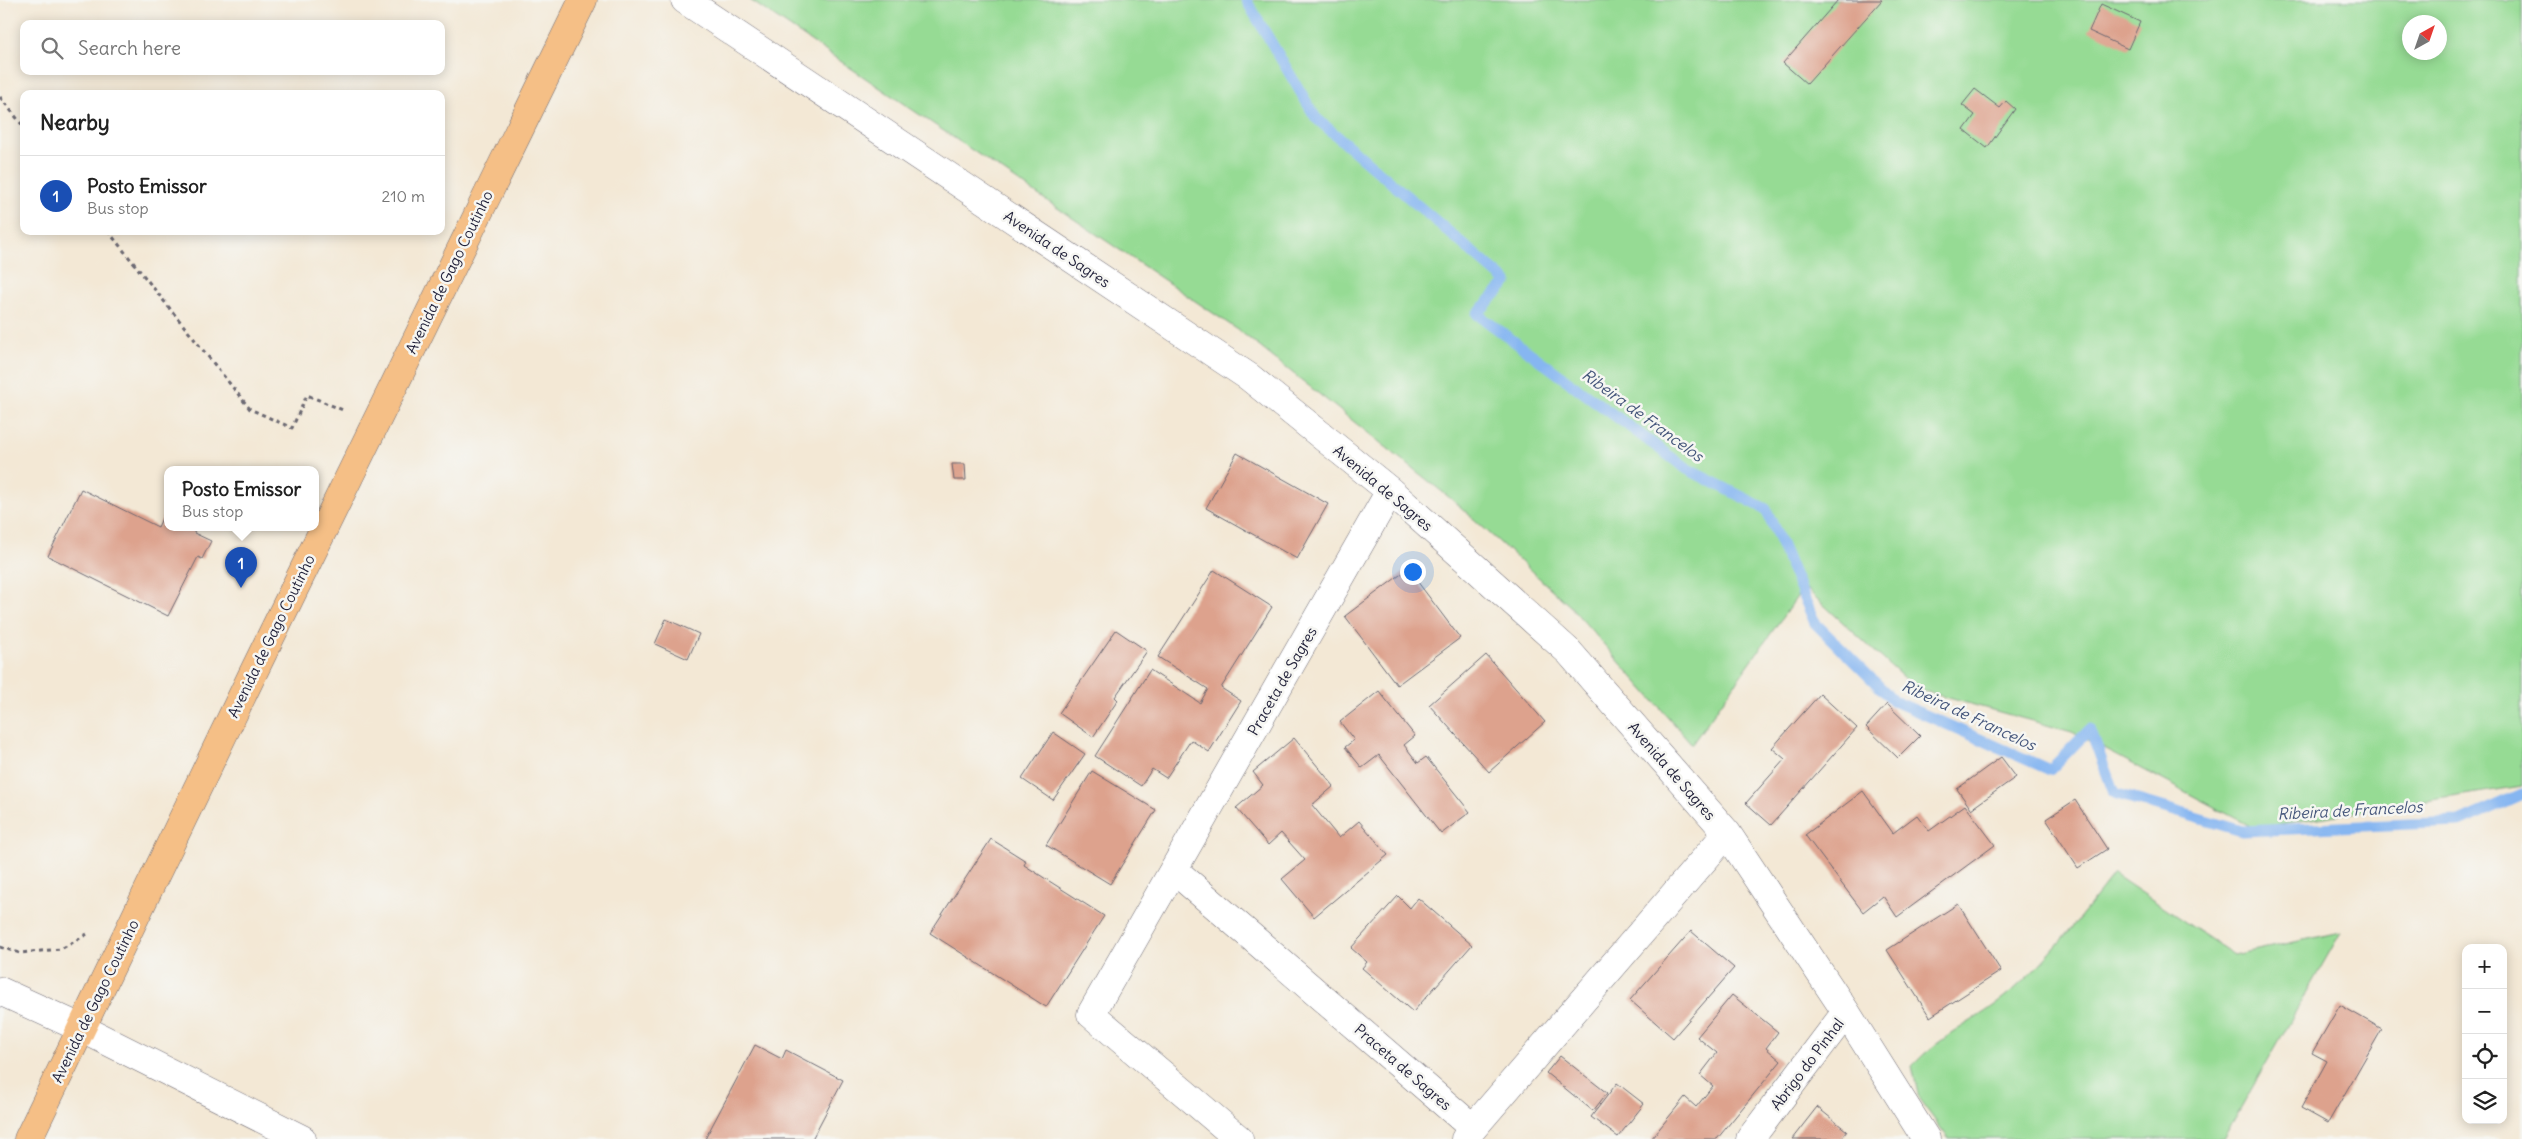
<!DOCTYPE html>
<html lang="en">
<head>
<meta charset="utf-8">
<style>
	body { margin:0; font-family:Delius,sans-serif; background:#f6f6f6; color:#222 }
	.controls { position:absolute; right:15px; bottom:15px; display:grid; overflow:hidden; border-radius:10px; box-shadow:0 2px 12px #0003 }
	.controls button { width:45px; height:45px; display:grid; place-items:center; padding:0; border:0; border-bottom:1px solid #e0e0e0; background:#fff; color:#222; font:25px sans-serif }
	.compass { position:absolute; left:2402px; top:15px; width:45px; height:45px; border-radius:50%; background:#fff; box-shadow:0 2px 12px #0003; rotate:40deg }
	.you { position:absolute; left:1412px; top:571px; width:18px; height:18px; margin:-12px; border:4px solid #fff; border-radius:50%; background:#1a73e8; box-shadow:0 0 0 8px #1a73e833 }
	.badge { display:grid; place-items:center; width:32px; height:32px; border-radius:50%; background:#b45309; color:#fff; font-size:16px; font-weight:700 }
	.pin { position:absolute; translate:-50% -41px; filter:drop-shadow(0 1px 2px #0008) }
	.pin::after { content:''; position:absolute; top:26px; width:18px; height:15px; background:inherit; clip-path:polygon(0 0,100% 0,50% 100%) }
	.popup { position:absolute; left:164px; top:466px; width:155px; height:65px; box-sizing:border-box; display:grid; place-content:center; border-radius:10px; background:#fff; filter:drop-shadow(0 1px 4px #0005); font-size:16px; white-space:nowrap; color:#767676 }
	.popup b { font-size:19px; color:#222 }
	.popup::after { content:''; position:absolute; left:50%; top:100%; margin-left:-10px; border:10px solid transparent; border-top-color:#fff }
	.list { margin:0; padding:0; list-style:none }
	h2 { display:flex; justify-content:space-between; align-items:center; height:65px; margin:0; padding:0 20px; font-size:21px }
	h2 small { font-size:16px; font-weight:400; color:#767676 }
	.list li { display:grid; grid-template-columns:32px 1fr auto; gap:15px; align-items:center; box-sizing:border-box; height:80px; padding:0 20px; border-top:1px solid #e0e0e0 }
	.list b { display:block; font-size:19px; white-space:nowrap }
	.list p { margin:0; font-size:16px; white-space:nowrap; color:#767676 }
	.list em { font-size:16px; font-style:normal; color:#767676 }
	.icon { flex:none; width:28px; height:28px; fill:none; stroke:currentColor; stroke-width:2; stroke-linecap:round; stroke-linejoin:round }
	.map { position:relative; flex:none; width:2522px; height:1139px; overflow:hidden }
	.search { position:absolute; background:#fff; box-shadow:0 2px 12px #0003; left:20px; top:20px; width:425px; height:55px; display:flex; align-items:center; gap:12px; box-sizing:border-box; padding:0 18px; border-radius:10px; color:#767676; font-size:19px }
	.panel { position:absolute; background:#fff; box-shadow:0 2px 12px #0003; left:20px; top:90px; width:425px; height:145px; border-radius:10px }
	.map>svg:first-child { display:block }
	.green { fill:#96db94; stroke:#5c7e68; fill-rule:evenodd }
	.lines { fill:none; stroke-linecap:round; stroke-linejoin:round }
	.stream { stroke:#86b6f1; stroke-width:11 }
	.building { fill:#dda28d }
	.minor-casing { stroke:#6b6771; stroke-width:29 }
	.major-casing { stroke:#6b6771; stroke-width:29 }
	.path { stroke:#6b6771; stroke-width:3; stroke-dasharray:4 4; stroke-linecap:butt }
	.minor { stroke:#fff; stroke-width:28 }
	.major { stroke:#f5bf86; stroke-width:28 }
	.labels { text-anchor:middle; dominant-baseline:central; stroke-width:5; stroke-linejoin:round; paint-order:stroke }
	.street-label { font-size:15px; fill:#22223b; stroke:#f6f6f2 }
	.water-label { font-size:16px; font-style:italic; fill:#45567b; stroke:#f6f6f2 }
</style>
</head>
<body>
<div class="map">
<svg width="2522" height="1139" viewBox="0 0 2522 1139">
	<rect width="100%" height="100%" fill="#f6f6f2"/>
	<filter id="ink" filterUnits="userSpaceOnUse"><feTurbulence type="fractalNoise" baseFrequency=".02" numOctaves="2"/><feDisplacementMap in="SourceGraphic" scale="10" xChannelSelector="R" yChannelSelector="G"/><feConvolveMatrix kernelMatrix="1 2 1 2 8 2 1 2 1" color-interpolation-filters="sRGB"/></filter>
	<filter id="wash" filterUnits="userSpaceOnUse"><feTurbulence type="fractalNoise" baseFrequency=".0096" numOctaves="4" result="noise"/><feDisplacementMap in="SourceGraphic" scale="20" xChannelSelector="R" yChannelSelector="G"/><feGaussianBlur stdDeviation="1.12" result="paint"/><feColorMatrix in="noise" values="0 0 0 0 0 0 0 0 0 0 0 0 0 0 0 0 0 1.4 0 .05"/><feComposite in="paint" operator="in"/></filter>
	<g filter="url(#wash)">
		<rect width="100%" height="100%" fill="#f3e8d5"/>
		<!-- green -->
		<path class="green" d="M750 0H2522V786L2254 828 2072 732 1916 689 1804 587 1692 744 1570 606 1455 502 1241 332ZM2410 22H2440V52H2410Z
			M2114 874 2234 955 2341 932 2223 1139H1949L1919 1099 1912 1066C1940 1035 1979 1020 2010 993 2050 958 2081 916 2114 874Z"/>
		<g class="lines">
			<!-- stream -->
			<path class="stream" d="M1246 0 1316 118 1507 282 1477 314 1687 469 1766 509 1815 623 1894 701 2050 770 2090 729 2114 793 2242 831 2459 822 2522 794"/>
		</g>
		<g id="blocks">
			<!-- building -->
			<path class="building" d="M1838 0H1882L1807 84 1783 63Z
				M2101 4 2140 22 2128 49 2089 31Z
				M1975 89 2000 108 2006 101 2015 109 1987 148 1964 130 1975 115 1962 105Z
				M1237 453 1328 504 1297 559 1206 508Z
				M952 464H965L966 480H954Z
				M81 489 158 527 165 512 167 513V527H195L194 533 211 541 202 559 198 557 168 616 48 556Z
				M1408 569 1460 638 1397 685 1345 616Z
				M1214 570 1272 607 1221 688 1241 701 1209 752 1191 740 1166 778 1152 769 1141 786 1095 756 1150 670 1200 703 1208 689 1158 657Z
				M666 619 699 634 688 659 655 644Z
				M1116 630 1147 651 1115 697 1118 700 1093 737 1059 713Z
				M1486 655 1545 722 1489 772 1429 705Z
				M1379 691 1415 736 1404 745 1418 763 1426 757 1470 812 1441 834 1379 755 1362 768 1345 747 1354 740 1340 722Z
				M1820 694 1857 728 1771 825 1746 803 1785 759 1772 748Z
				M1887 704 1920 736 1898 758 1866 727Z
				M1053 732 1085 754 1053 800 1022 779Z
				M1294 738 1334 786 1312 805 1339 838 1359 821 1388 855 1314 917 1282 879 1305 860 1281 833 1268 845 1236 808 1263 785 1253 772Z
				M2001 757 2016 777 1971 809 1957 789Z
				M1092 771 1156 810 1110 884 1046 845Z
				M1863 791 1893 833 1917 815 1929 831 1965 805 1995 845 1897 917 1883 896 1863 912 1805 835Z
				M2075 800 2107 849 2078 868 2046 819Z
				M991 839 1026 861 1024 865 1104 916 1046 1007 930 933Z
				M1398 896 1410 908 1418 898 1472 945 1413 1012 1362 968 1367 962 1351 948Z
				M1958 904 2001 971 1930 1017 1887 950Z
				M1691 931 1734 968 1673 1038 1630 1000Z
				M1732 995 1778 1032 1766 1048 1781 1061 1717 1139H1651L1685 1097 1696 1107 1713 1086 1700 1075 1717 1053 1697 1037Z
				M2340 1005 2382 1029 2328 1123 2301 1108 2327 1061 2312 1053Z
				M755 1045 782 1059 786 1050 843 1080 812 1139H705Z
				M1560 1056 1607 1093 1593 1111 1546 1073Z
				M1617 1083 1644 1104 1618 1137 1591 1117Z
				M1817 1107 1847 1131 1841 1139H1792Z"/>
		</g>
	</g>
	<g filter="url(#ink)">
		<use href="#blocks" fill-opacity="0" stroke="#6b6771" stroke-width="1"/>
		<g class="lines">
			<!-- minor casing -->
			<g class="minor-casing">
				<path id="minor" d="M685 0 1249 377 1390 491 1569 652 1727 833 1846 1012 1926 1139
					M1174 870 1473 1128 1465 1139
					M0 991 83 1029 302 1139
					M1473 1128 1727 833
					M1239 1139 1091 1014 1390 491
					M1750 1139 1846 1012"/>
			</g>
			<!-- major casing -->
			<g class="major-casing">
				<path id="major" d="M28 1139 254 671 583 0"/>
			</g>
			<!-- path -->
			<path class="path" d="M0 97 24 127
				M108 231 250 409 292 428 307 395 345 411
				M0 947 20 953 61 949 89 933"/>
			<!-- minor -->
			<use href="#minor" class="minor"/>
			<!-- major -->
			<use href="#major" class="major"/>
		</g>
	</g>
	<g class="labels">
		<!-- street labels -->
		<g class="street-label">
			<text transform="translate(1057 249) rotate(34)">Avenida de Sagres</text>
			<text transform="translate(449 272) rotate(-64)">Avenida de Gago Coutinho</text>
			<text transform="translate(1383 488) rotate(40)">Avenida de Sagres</text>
			<text transform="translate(271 636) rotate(-64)">Avenida de Gago Coutinho</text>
			<text transform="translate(1282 681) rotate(-60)">Praceta de Sagres</text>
			<text transform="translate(1672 771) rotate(49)">Avenida de Sagres</text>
			<text transform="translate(95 1001) rotate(-64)">Avenida de Gago Coutinho</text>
			<text transform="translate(1807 1064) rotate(-53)">Abrigo do Pinhal</text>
			<text transform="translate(1403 1067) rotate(41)">Praceta de Sagres</text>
		</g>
		<!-- water labels -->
		<g class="water-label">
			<text transform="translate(1643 415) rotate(36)">Ribeira de Francelos</text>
			<text transform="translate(1969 715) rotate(25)">Ribeira de Francelos</text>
			<text transform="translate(2350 810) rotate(-3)">Ribeira de Francelos</text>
		</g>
	</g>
</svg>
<div class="controls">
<button>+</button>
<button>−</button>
<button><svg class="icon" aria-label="locate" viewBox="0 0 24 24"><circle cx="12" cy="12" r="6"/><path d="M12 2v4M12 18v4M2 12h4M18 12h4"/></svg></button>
<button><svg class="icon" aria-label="layers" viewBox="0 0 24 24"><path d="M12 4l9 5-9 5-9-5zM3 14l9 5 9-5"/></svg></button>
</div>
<svg class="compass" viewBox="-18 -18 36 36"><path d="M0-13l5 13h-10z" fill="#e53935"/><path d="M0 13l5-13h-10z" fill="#767676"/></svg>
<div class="you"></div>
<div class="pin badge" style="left:241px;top:588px;background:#1a4fb4">1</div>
<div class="popup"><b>Posto Emissor</b>Bus stop</div>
<div class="search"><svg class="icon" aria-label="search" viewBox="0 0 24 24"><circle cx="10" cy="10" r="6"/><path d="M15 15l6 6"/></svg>Search here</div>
<section class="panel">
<h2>Nearby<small></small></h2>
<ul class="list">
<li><span class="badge" style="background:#1a4fb4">1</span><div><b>Posto Emissor</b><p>Bus stop</p></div><em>210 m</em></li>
</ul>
</section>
</div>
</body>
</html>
